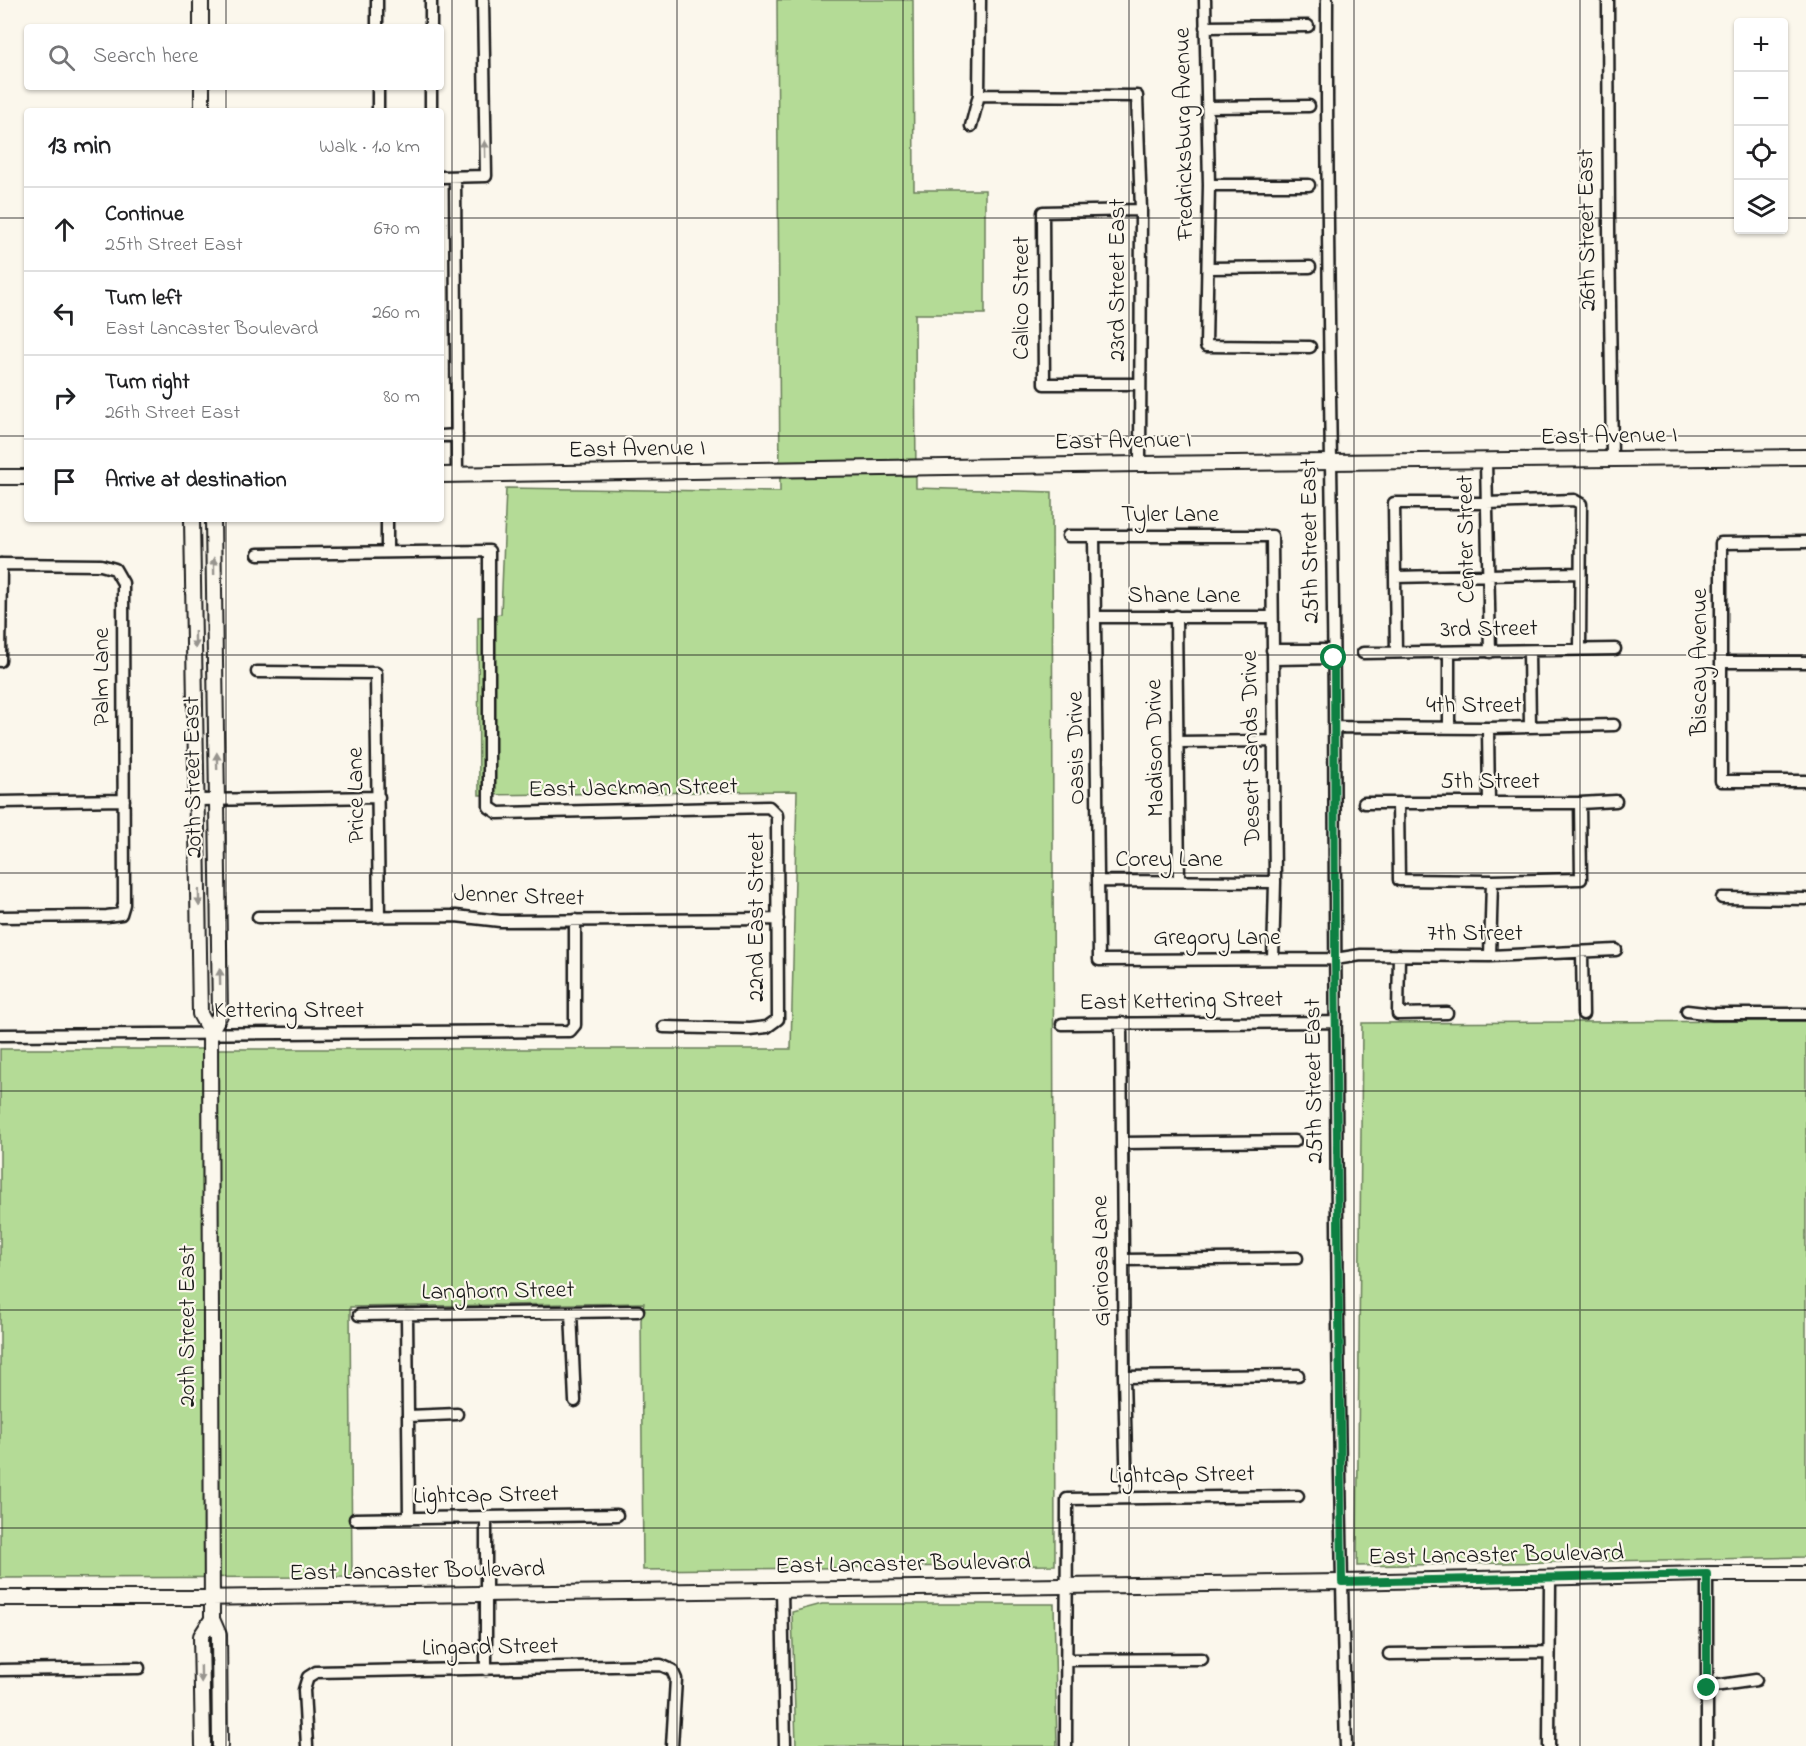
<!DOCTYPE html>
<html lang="en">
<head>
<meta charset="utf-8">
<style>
	body { margin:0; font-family:"Indie Flower",sans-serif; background:#f2f2f2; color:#202124 }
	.controls { position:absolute; right:18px; top:18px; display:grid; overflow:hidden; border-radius:6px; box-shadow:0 2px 4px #0004 }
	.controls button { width:54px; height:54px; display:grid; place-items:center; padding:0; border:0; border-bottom:2px solid #e0e0e0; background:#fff; color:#202124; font:30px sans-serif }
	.stop { position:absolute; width:18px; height:18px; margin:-14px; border:4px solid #0b8043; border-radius:50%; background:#fff }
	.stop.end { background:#0b8043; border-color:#fff; box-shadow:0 2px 6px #0008 }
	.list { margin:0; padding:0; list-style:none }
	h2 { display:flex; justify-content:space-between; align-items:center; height:78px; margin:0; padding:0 24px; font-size:26px }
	h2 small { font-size:20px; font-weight:400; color:#757577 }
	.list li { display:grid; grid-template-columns:39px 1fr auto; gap:18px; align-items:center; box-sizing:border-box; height:84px; padding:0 24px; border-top:2px solid #e0e0e0 }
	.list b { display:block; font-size:22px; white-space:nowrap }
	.list p { margin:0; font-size:20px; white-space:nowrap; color:#757577 }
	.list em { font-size:20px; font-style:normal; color:#757577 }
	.icon { flex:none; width:33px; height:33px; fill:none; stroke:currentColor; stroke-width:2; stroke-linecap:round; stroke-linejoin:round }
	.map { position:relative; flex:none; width:1806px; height:1746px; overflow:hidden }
	.search { position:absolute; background:#fff; box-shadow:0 2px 4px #0004; left:24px; top:24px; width:420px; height:66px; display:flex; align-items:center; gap:15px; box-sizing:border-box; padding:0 21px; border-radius:6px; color:#757577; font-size:22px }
	.panel { position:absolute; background:#fff; box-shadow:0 2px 4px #0004; left:24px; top:108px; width:420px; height:414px; border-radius:6px }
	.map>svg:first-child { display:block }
	.green { fill:#b4db96; stroke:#687c59; stroke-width:1.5 }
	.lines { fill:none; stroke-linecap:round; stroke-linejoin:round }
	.minor-casing { stroke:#1c1c1c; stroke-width:15 }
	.major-casing { stroke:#1c1c1c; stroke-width:18 }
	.minor { stroke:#fbf7ec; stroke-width:10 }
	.major { stroke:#fbf7ec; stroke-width:14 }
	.oneway { fill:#97948e }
	.route { stroke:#0b8043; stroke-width:8 }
	.grid { fill:none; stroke:#1c1c1c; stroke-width:1.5; stroke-opacity:0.55 }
	.labels { text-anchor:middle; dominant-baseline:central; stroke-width:4.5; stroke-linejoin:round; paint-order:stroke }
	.street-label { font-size:24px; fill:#1c1c1c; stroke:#fbf7ec }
</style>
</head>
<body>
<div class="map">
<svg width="1806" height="1746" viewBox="0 0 1806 1746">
	<rect width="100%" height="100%" fill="#fbf7ec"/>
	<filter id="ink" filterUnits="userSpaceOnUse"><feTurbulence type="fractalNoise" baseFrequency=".0167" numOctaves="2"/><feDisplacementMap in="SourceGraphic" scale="12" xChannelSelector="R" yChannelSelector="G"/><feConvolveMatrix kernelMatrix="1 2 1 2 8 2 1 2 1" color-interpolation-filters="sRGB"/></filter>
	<g filter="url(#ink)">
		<!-- green -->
		<path class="green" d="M777 0H913L914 190H985V314H915L916 488 1052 492 1055 1565 643 1570 641 1320 644 1303 350 1307 352 1577 0 1578V1049H791L797 791 479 795 478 617 501 614 506 488 780 492Z
			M1806 1021V1557L1357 1566 1362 1023Z
			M822 1604H1054L1057 1746H796L792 1612Z"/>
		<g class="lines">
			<!-- minor casing -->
			<g class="minor-casing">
				<path id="minor" d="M377 0V27
					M1205 0 1209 185 1206 346 1310 347
					M1327 0C1326 234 1332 468 1334 702 1336 1050 1336 1398 1346 1746
					M1608 0 1609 228 1612 459
					M431 27V0
					M1205 27 1308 26
					M378 87V111
					M979 95 1137 96 1141 210 1140 464
					M1207 107 1309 106
					M431 111V87
					M971 126 979 95 980 0
					M441 177 486 176 483 0
					M455 177 457 475
					M1209 185H1309
					M1208 268 1310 267
					M1138 384H1044L1043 212 1141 210
					M441 436 457 435
					M1486 461 1490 652
					M387 519V552
					M1068 536H1272L1275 882 1273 959
					M1094 536 1099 960 1335 959 1361 955 1490 956 1616 950
					M1806 542 1721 543V781H1806
					M258 554 489 551V807L498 813 769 807 777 815 778 1019 767 1027 749 1029 664 1027
					M0 564 101 565 115 569 123 583 124 904 121 914 107 916 0 917
					M1395 577 1580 573
					M1176 616 1179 880
					M1096 617H1271
					M1272 650H1333
					M1529 651 1530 727
					M1396 652 1394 503H1487L1574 500 1581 504 1580 650
					M1449 652V728
					M1363 653 1615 649
					M1273 659 1333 658
					M0 661 1 564
					M1722 662H1806
					M257 672 376 673 379 917
					M1334 727 1488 728 1614 725
					M1488 728 1489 803
					M1177 742 1273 741
					M198 800 379 797
					M0 802 124 800
					M1364 803H1580L1616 801
					M1398 803 1399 880 1492 881 1581 879 1580 803
					M1099 881 1275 882
					M1722 898 1806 899
					M258 917 456 916 500 921 778 919
					M1582 953 1583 1014
					M1399 955 1398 1014 1447 1013
					M1490 956 1492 881
					M1687 1011 1713 1014H1806
					M1121 1023 1124 1377 1127 1498
					M1062 1024 1336 1022
					M0 1035 570 1031 575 1025V920
					M1122 1143 1295 1141
					M1123 1260 1297 1258
					M571 1312 575 1401
					M359 1315 638 1311
					M407 1315 409 1518
					M1124 1377 1298 1375
					M409 1416 457 1414
					M486 1517V1670
					M355 1519 617 1515
					M782 1589 785 1746
					M1389 1654 1549 1652
					M1066 1660 1202 1659
					M0 1670 139 1668
					M1707 1687 1756 1680
					M307 1746 304 1690 308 1677 316 1672 661 1665 672 1670 676 1679 672 1746
					M1066 1746 1067 1499 1298 1496
					M1549 1746 1550 1578
					M1707 1746V1574"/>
			</g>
			<!-- major casing -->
			<g class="major-casing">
				<path id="major" d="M201 0V27
					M202 87V111
					M441 475 1140 464 1806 457
					M0 477H27
					M192 519 200 1014 210 1032 212 1619 219 1635 220 1746
					M210 1032 220 1015 213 519
					M0 1598H194L1342 1582 1707 1574H1806
					M203 1746 201 1636 212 1619"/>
			</g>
			<!-- minor -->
			<use href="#minor" class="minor"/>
			<!-- major -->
			<use href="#major" class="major"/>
		</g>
		<!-- one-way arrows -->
		<defs><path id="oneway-solid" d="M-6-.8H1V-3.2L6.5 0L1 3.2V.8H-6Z" transform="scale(1.5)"/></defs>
		<g class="oneway">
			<use href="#oneway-solid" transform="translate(485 149) rotate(-91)"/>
			<use href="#oneway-solid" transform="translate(214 566) rotate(-91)"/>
			<use href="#oneway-solid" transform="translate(195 640) rotate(89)"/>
			<use href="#oneway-solid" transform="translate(217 761) rotate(-91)"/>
			<use href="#oneway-solid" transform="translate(199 898) rotate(89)"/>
			<use href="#oneway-solid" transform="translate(220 977) rotate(-91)"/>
			<use href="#oneway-solid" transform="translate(201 1674) rotate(89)"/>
		</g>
	</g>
	<g class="lines" filter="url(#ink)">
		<!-- route -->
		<path class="route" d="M1334 658 1335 958 1342 1582 1707 1574V1688"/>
	</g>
	<!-- grid -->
	<path class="grid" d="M226 0V27M452 0V1746M677 0V1746M903 0V1746M1129 0V1746M1354 0V1746M1580 0V1746M226 87V111M0 218H27M441 218H1738M1784 218H1806M0 436H27M441 436H1806M226 519V1746M0 655H1806M0 873H1806M0 1091H1806M0 1310H1806M0 1528H1806"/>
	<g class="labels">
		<!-- street labels -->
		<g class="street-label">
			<text transform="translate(1185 134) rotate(-91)">Fredricksburg Avenue</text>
			<text transform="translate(1588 230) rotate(-91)">26th Street East</text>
			<text transform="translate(1118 280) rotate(-90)">23rd Street East</text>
			<text transform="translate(1022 298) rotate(-90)">Calico Street</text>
			<text transform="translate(1609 437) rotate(-1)">East Avenue I</text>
			<text transform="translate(1123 442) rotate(-1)">East Avenue I</text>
			<text transform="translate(637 450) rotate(-1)">East Avenue I</text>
			<text x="1170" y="515">Tyler Lane</text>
			<text transform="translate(1467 539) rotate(-91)">Center Street</text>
			<text transform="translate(1311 541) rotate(-91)">25th Street East</text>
			<text x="1184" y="596">Shane Lane</text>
			<text transform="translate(1489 630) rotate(-1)">3rd Street</text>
			<text transform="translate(1700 662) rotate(-90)">Biscay Avenue</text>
			<text transform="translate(102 677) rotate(-90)">Palm Lane</text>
			<text x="1474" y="706">4th Street</text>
			<text transform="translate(1077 748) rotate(-91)">Oasis Drive</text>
			<text transform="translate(1156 748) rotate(-91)">Madison Drive</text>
			<text transform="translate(1252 748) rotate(-91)">Desert Sands Drive</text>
			<text transform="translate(194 777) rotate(-91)">20th Street East</text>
			<text x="1490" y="782">5th Street</text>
			<text transform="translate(633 789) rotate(-1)">East Jackman Street</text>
			<text transform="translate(357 795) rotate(-91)">Price Lane</text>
			<text x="1169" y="860">Corey Lane</text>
			<text transform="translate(519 897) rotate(2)">Jenner Street</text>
			<text transform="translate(757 917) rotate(-90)">22nd East Street</text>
			<text x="1475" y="934">7th Street</text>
			<text x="1217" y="938">Gregory Lane</text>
			<text transform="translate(1181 1002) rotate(-1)">East Kettering Street</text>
			<text x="289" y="1011">Kettering Street</text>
			<text transform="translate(1315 1081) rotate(-91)">25th Street East</text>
			<text transform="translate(1102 1261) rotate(-91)">Gloriosa Lane</text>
			<text transform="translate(498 1292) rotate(-1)">Langhorn Street</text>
			<text transform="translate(188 1326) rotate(-90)">20th Street East</text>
			<text transform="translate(1182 1476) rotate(-1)">Lightcap Street</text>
			<text transform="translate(486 1496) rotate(-1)">Lightcap Street</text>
			<text transform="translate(1496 1556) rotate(-1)">East Lancaster Boulevard</text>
			<text transform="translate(903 1565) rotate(-1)">East Lancaster Boulevard</text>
			<text transform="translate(417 1572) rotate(-1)">East Lancaster Boulevard</text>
			<text transform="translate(490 1648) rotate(-1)">Lingard Street</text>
		</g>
	</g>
</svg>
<div class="controls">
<button>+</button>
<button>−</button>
<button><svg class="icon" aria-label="locate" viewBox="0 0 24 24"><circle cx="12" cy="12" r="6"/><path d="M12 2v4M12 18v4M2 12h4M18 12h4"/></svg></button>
<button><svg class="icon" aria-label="layers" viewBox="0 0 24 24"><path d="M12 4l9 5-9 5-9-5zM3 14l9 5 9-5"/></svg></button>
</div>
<div class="stop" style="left:1334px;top:658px"></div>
<div class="stop end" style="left:1707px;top:1688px"></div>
<div class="search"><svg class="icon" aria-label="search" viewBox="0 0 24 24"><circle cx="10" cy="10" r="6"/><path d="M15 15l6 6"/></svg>Search here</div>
<section class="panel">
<h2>13 min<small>Walk · 1.0 km</small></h2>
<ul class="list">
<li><svg class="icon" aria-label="ahead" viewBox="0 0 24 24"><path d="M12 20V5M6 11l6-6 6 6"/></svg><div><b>Continue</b><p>25th Street East</p></div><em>670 m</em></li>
<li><svg class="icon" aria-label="left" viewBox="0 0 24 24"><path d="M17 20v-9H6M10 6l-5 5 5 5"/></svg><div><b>Turn left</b><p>East Lancaster Boulevard</p></div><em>260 m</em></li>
<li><svg class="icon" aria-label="right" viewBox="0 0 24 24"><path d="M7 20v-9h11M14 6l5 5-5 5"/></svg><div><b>Turn right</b><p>26th Street East</p></div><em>80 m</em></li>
<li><svg class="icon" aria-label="arrive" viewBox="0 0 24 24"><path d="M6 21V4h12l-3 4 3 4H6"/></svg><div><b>Arrive at destination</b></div></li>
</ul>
</section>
</div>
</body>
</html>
